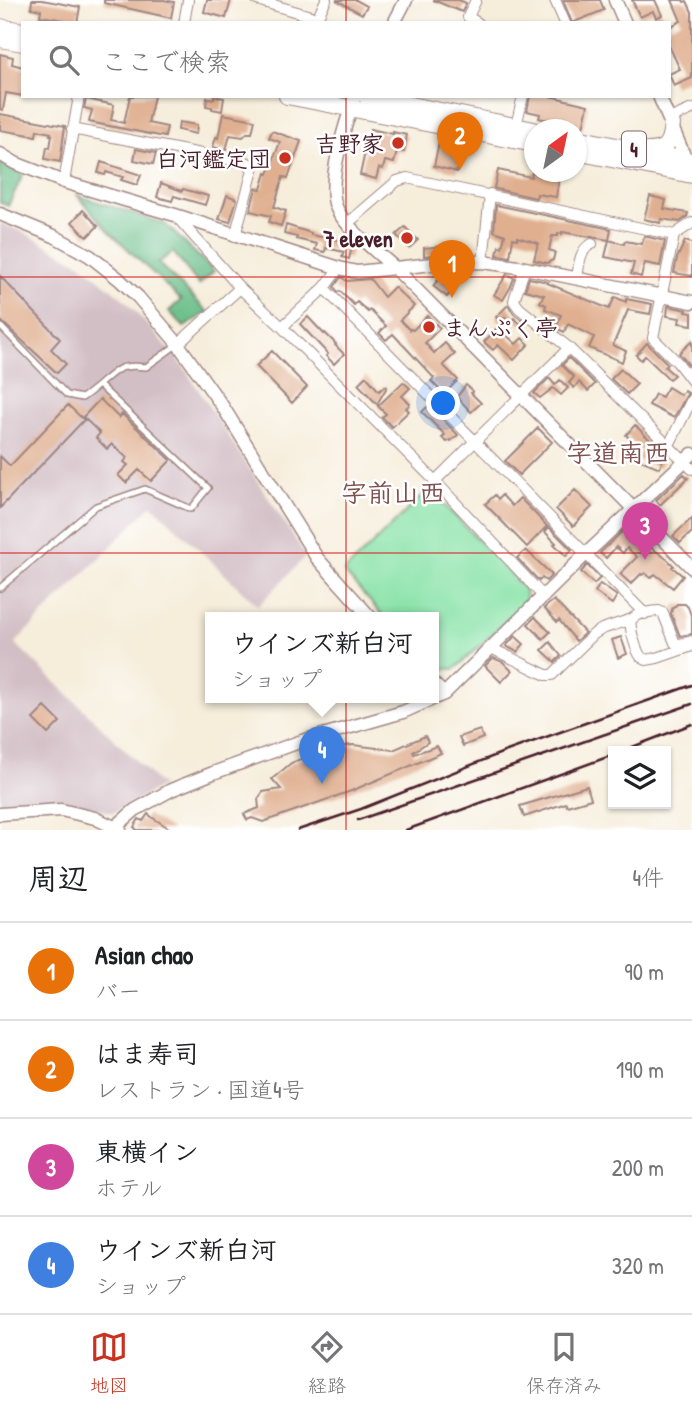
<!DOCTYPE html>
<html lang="ja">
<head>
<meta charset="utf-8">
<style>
	body { margin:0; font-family:"Patrick Hand","Klee One",sans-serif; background:#f2f2f2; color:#202124 }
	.controls { position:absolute; right:21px; bottom:21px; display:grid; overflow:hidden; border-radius:0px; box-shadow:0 2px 5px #0004 }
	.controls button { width:63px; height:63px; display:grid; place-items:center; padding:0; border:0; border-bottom:2px solid #e0e0e0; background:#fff; color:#202124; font:35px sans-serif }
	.compass { position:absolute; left:524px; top:119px; width:63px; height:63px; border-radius:50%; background:#fff; box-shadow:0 2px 5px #0004; rotate:33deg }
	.you { position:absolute; left:444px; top:404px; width:24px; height:24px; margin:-18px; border:5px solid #fff; border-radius:50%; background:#1a73e8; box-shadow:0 0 0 10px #1a73e833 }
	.badge { display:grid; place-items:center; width:46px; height:46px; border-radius:50%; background:#c8321e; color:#fff; font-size:23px; font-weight:700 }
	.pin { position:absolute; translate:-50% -58px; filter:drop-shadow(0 2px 4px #0008) }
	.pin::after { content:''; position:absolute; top:37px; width:24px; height:21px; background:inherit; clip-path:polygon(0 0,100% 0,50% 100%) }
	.popup { position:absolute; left:205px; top:612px; width:234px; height:91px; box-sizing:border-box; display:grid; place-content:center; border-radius:0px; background:#fff; filter:drop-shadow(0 2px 5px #0005); font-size:23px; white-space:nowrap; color:#757577 }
	.popup b { font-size:26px; color:#202124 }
	.popup::after { content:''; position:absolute; left:50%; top:100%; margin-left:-14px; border:14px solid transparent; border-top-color:#fff }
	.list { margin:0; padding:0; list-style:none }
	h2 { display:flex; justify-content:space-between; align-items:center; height:91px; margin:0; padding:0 28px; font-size:30px }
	h2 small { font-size:23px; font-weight:400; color:#757577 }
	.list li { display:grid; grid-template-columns:46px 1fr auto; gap:21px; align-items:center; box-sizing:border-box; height:98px; padding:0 28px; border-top:2px solid #e0e0e0 }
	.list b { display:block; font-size:26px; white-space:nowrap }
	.list p { margin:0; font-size:23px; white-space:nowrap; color:#757577 }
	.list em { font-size:23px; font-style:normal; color:#757577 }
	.icon { flex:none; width:38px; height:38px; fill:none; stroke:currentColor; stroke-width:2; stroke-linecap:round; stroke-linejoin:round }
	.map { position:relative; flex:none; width:692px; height:830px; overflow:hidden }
	.search { position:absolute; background:#fff; box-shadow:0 2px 5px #0004; left:21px; right:21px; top:21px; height:77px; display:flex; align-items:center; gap:18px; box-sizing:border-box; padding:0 24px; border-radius:0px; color:#757577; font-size:26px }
	.sheet { height:483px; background:#fff }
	nav { display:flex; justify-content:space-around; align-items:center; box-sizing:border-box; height:98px; border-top:2px solid #e0e0e0; background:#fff; font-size:19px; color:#757577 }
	nav a { display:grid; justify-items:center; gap:4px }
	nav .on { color:#c8321e }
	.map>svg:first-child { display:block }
	.industrial { fill:#d2bec5 }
	.green { fill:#88e2a7; stroke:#698069; stroke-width:2 }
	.forest { fill:#6ec08c; stroke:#5c705c; stroke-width:2 }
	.building { fill:#e0af8f }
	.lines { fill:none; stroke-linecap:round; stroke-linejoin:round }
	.service-casing { stroke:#a08682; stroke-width:8 }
	.minor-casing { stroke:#a08682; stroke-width:12 }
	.tertiary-casing { stroke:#a08682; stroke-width:15 }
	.trunk-casing { stroke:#a08682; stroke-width:18 }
	.service { stroke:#fff; stroke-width:5 }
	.minor { stroke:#fff; stroke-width:10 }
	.tertiary { stroke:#fff; stroke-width:12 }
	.trunk { stroke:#fff; stroke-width:16 }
	.rail { stroke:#4a1f2b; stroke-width:2.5 }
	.grid { fill:none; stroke:#d62828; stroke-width:2; stroke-opacity:0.55 }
	.poi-dot { fill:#c8321e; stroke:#fff; stroke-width:2.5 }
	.labels { text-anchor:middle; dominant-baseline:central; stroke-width:5; stroke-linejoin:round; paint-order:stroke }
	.shield { fill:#fff; stroke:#80626b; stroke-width:2 }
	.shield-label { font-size:21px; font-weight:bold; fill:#4a1f2b }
	.poi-label { font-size:23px; font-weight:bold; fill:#4a1f2b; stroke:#fff; text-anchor:end }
	.quarter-label { font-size:26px; font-weight:bold; fill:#7e514e; stroke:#fff }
</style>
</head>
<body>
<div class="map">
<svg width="692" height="830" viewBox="0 0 692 830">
	<rect width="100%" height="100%" fill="#fff"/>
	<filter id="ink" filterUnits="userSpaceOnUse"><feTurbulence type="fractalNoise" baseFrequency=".0143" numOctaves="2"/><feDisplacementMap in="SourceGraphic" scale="14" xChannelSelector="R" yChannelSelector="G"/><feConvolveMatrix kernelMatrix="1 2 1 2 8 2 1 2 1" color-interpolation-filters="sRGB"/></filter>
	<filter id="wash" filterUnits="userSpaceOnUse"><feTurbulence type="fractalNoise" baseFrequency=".00686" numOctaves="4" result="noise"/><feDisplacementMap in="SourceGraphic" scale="28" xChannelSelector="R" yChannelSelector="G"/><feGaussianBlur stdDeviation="1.57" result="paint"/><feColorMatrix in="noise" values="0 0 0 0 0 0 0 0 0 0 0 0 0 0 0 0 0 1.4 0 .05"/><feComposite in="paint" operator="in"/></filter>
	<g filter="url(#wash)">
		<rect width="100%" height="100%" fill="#f6edda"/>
		<!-- industrial -->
		<path class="industrial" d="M0 223 23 232 81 264 126 301 181 363 306 556 258 606 152 505 15 643 162 786 113 813 68 801 0 806Z"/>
		<!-- green -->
		<path class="green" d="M429 489 525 589 526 602 455 669 438 668 434 665V618H385L344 572Z"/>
		<!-- forest -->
		<path class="forest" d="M0 162 23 175 8 206 0 202Z
			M77 195 165 224 214 271 199 285 173 252 158 263 208 312 184 327 169 311 181 300 108 230Z"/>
		<g id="blocks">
			<!-- building -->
			<path class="building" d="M32 0H42L80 7 77 23H64V20L40 16 41 10 31 8Z
				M104 0H164L174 2 171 18 104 3Z
				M207 0H231L226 18 204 12Z
				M336 0H356L367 6 362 14Z
				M433 0H459L466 3 462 12Z
				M563 0H600L604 10 572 23Z
				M632 0H655L662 15 656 18 653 11 640 17Z
				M672 0H683L684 2 687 1 692 12V78L674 86 669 74 680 69 669 46V27L681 21Z
				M0 54 13 57 12 64 23 67V96L6 93 3 110 0 109Z
				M130 96H154L148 123 167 127 165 137 89 122 92 110 84 108 86 99 114 105 111 120 124 123Z
				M214 96 224 98 222 111 212 109V107L206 106 207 98 214 99Z
				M530 96H549L588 105 583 128 539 118 540 114 527 111Z
				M0 114 65 126 60 162 45 159 47 147 50 148 52 135H50L51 133 37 130 36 136 0 130Z
				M223 114 255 120 252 133H247L243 137 230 135 226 150 213 147 216 137 218 138Z
				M179 122 197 125 196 134 178 130Z
				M370 129 393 134V132L407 135 404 152 397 151 394 163 385 161 383 169 379 168 376 179 360 175Z
				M272 131 301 141 288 178 283 177 274 207 286 211 281 226 269 222 271 216 250 211 256 188 261 189 266 173 268 174 280 142 269 138Z
				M439 142 463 148 457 172 434 166Z
				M136 149 156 153 153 164 134 160Z
				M101 162 141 175 137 185 121 180 123 177 106 172 105 175 98 173Z
				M498 170 531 177 532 172H560L556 197 537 194 536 198 496 189 494 188Z
				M161 183 182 191 183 189 208 196 205 205 174 196 172 201 157 197Z
				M227 195 237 199 230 222 219 219Z
				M650 196 666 200 664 209 688 213 687 217 680 222 661 219 660 223 644 219Z
				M496 205 611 229 609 240 562 232V234L558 233V236H552L549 250 555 252 553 260 547 263 534 260 538 243 517 237V239L513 238 510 257 497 255 499 246 502 247 505 235 494 231Z
				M83 210 98 226 87 237 72 222Z
				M286 225 311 233V235L343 241 342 245 352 247 349 259 342 257 344 252 326 248 325 252 315 250 317 244 296 239 297 237 284 234Z
				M405 227 418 240 409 248 396 235Z
				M644 236 665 241 660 266 645 263 641 277 631 274 634 263 605 257 609 240 624 244 625 241 642 244Z
				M685 241 692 243V276L674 273 677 258Z
				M443 246 444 254 424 256V248Z
				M507 274 514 278 510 288 503 300 494 295Z
				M442 275 448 281 450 279 457 285 447 297 433 286Z
				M0 276 60 339 51 349 66 364 57 373 0 320Z
				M341 277 347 281 370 279 384 297 394 287 414 306 400 320 410 330 411 329 413 330 427 316 440 328 425 343 434 353 445 343 455 354 443 365 458 380 444 394 431 381 434 378 393 334 386 340 379 333 386 326 370 310 368 312 357 302 354 305 340 291 338 292 334 287Z
				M529 278 548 282 547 283 609 309 615 297 626 302V299L652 304 650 314 628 310 613 345 626 351 622 362 589 348 594 337 568 324 564 332 556 328 561 315 545 309 546 305 540 302 544 295 525 290Z
				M508 305 514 314 526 323 523 326 514 318 511 321 505 317 501 322 496 317Z
				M668 306 687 310 686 312 692 313V325L679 323 680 318 667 316Z
				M308 317 324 334 325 333 336 344 335 345 344 354 334 364 326 356 328 354 300 324Z
				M498 327 516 344 522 338 529 344 514 360 498 345 493 350 484 342Z
				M692 341V369L679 353Z
				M647 343 668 364 665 367 674 375 669 379 645 356 641 360 636 355Z
				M272 351 307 387 292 403 256 366Z
				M569 358 595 384 588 391 579 382 574 388 569 383 574 377 562 365Z
				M621 369 637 384 627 394 611 379Z
				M366 376 379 391 385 386 387 387 377 404 358 384Z
				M549 378 555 385 560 380 568 388 561 395 553 388 540 398 534 393Z
				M403 382 410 388 402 396 410 404 406 408 409 411 392 427 382 417 386 414 378 406Z
				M466 385 473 391 471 393 481 403 471 412 457 397Z
				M668 387 681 395 684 391 688 393 674 418 649 405 655 394 662 397Z
				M100 399 119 418 122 414 171 460 151 481 139 470 126 483 118 475 128 465 124 462 127 458 112 444 107 449 96 438 100 433 83 417Z
				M68 405 84 420 0 508V456L10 466Z
				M429 405 458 435 451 441 450 440 447 442 442 438 445 435 422 412Z
				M635 425 651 441 652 440 662 450 657 456 663 459 660 468 638 459 641 451 626 435Z
				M538 428 552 442 519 475 505 461Z
				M684 474 688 478 660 505 656 500Z
				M575 490 592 507 573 526 556 509Z
				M495 495 498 499 502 495 512 506 520 498 547 526 527 547 485 504Z
				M692 518V532L680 543 673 536Z
				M628 526 648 545 668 560 674 566 672 567 683 576 673 588 655 574 651 578 645 573 642 575 641 574 631 584 620 574 637 557 627 548 623 553 616 547 606 558 600 553Z
				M549 527 572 550 566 556 554 544 556 543 545 532Z
				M526 550 552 575 546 581 542 578 539 581 517 558Z
				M587 565 600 578 594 584 581 572Z
				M600 584 617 596 612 604 595 592Z
				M554 600 585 633 576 641 559 620 557 622 544 608Z
				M677 604H685L688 607 692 618V634L680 636 671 614 672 609Z
				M535 617 550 632 543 639 528 624Z
				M515 636 524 644 517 652 506 646Z
				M621 637 627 654 618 658 612 640Z
				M550 642 561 656 555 662 542 650Z
				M493 658 503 662 512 671 501 682 485 666Z
				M45 707 60 722 48 734 33 719Z
				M480 730 483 738 463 746 459 737Z
				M425 736 428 742 413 752 414 754 437 746 441 753 351 791 263 822 252 818 247 820 244 814 259 808 258 799 263 792 281 789 272 779 291 763 316 753 335 747 353 745 393 750Z
				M587 786 591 799 567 806 566 803 524 817 520 806Z
				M148 814 153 818 172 830H137L134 827 139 819 143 821Z"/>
		</g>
	</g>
	<g filter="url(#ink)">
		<use href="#blocks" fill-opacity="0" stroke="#a08682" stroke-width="2"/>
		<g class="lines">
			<!-- service casing -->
			<g class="service-casing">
				<path id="service" d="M0 326 67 395 82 398C88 394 94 389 100 384 118 368 121 364 146 367L178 344
					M0 588 96 506 145 489 191 509 208 488 99 385"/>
			</g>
			<!-- minor casing -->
			<g class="minor-casing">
				<path id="minor" d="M257 0 317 18
					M476 0 468 17 478 23
					M555 0 565 23
					M315 22 326 0
					M184 23 188 0
					M669 119 692 109
					M516 126 523 96
					M72 129 248 163 253 170 235 236
					M64 182 79 96
					M175 215 240 288 282 327 435 481 544 597
					M347 224 397 181 407 178 674 235 692 223
					M674 235 653 338 678 363 692 381
					M483 262 490 194
					M525 268 515 297 514 301 519 308 569 348 692 469
					M577 279C579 266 579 249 592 244
					M324 288 645 614
					M282 327 324 288 339 268
					M178 344 240 288
					M669 445 692 399
					M435 481 569 348
					M692 641 679 644 675 643 663 613 659 611C653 611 637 613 632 619 627 624 637 652 641 657 643 658 645 659 646 660L657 658 692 646
					M491 648 546 675H552L594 634 602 629 632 619"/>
			</g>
			<!-- tertiary casing -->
			<g class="tertiary-casing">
				<path id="tertiary" d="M615 0 625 23
					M394 23 406 0
					M355 96C346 122 325 184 337 209 346 228 378 253 395 268L692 568
					M659 96 689 167
					M0 154 15 163 64 182 175 215 339 268 357 272 442 263 483 262 525 268 692 302
					M0 214 54 236 90 256 119 279 138 297 178 344 223 407 317 558 371 618
					M434 684 444 694
					M0 814 61 810 95 818 120 830
					M112 830 135 810 171 790 213 773 302 741 403 712 444 694 586 554 692 454"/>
			</g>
			<!-- trunk casing -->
			<g class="trunk-casing">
				<path id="trunk" d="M0 27 23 31
					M0 39 23 43
					M287 96 534 144
					M366 96 534 130
					M576 138 692 161
					M647 151C667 151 670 143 672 124
					M576 152 692 175"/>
			</g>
			<!-- service -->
			<use href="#service" class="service"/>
			<!-- minor -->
			<use href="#minor" class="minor"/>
			<!-- tertiary -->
			<use href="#tertiary" class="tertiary"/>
			<!-- trunk -->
			<use href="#trunk" class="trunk"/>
			<!-- rail -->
			<path class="rail" d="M622 751 692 724
				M358 820 692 704
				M298 830 361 809 504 752 692 685
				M406 830 613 755"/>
		</g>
	</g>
	<!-- grid -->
	<path class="grid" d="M346 0V23M346 96V830M0 277H692M0 553H692"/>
	<!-- markers -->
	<g class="poi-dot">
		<circle cx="398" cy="143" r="7"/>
		<circle cx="285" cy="158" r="7"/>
		<circle cx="407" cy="238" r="7"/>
		<circle cx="429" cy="327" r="7"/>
	</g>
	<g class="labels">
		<!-- shield labels -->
		<rect class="shield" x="622" y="131.5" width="24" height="35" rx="5"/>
		<g class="shield-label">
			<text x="634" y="149">4</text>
		</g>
		<!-- poi labels -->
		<g class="poi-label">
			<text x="384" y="143">吉野家</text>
			<text x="271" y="158">白河鑑定団</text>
			<text x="393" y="238">7 eleven</text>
			<text x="443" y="327" text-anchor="start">まんぷく亭</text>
		</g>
		<!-- quarter labels -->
		<g class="quarter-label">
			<text x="618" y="452">字道南西</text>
			<text x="393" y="492">字前山西</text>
		</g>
	</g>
</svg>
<div class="controls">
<button><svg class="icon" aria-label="layers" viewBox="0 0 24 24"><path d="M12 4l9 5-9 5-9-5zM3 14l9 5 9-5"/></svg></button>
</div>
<svg class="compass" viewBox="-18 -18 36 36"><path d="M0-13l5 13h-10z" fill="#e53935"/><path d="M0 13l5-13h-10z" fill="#757577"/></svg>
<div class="you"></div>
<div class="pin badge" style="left:452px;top:298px;background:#e8710a">1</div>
<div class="pin badge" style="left:460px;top:170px;background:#e8710a">2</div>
<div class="pin badge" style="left:645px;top:560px;background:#d1479c">3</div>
<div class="pin badge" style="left:322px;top:784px;background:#3f7fe0">4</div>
<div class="popup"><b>ウインズ新白河</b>ショップ</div>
<div class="search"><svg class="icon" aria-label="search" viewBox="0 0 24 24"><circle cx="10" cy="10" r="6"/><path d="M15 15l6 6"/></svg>ここで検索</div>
</div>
<section class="sheet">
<h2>周辺<small>4件</small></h2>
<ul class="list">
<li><span class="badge" style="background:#e8710a">1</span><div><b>Asian chao</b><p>バー</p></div><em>90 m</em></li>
<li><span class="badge" style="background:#e8710a">2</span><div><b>はま寿司</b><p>レストラン · 国道4号</p></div><em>190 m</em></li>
<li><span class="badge" style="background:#d1479c">3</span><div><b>東横イン</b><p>ホテル</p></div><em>200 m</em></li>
<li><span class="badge" style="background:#3f7fe0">4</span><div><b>ウインズ新白河</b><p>ショップ</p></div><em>320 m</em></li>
</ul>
</section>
<nav>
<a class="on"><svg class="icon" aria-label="map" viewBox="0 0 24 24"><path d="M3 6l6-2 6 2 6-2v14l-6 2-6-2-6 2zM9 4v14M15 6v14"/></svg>地図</a>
<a><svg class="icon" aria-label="directions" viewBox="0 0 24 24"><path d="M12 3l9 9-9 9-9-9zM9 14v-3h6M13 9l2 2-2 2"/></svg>経路</a>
<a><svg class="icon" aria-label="saved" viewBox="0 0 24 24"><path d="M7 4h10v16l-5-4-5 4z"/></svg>保存済み</a>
</nav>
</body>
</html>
